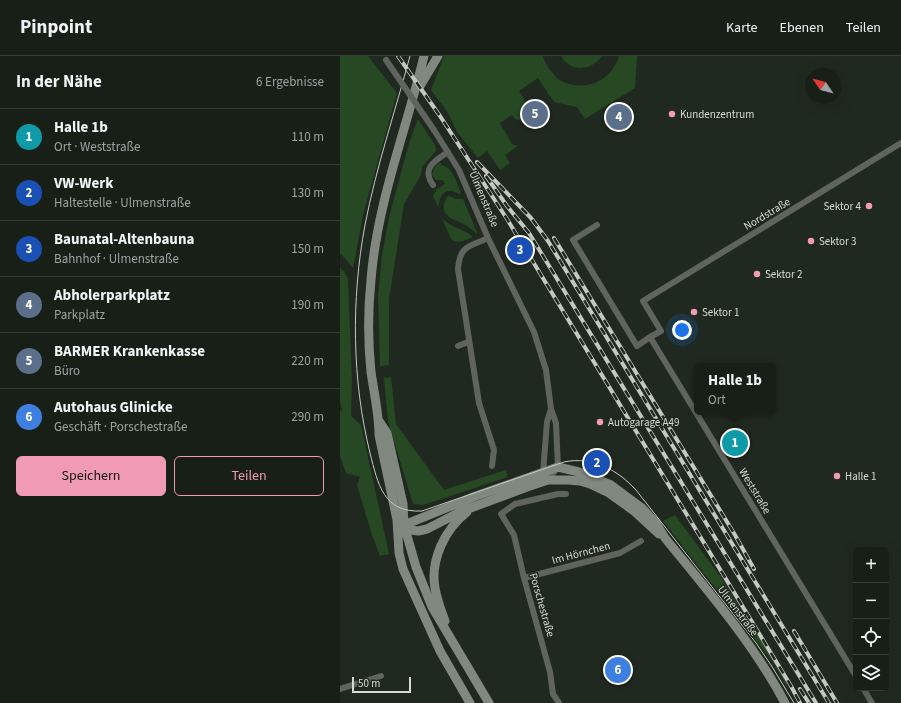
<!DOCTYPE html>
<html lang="de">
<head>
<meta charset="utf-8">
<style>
	body { margin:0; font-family:"Source Sans 3",sans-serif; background:#212720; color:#f1f3f6 }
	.controls { position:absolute; right:12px; bottom:12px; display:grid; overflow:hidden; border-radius:6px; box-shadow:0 4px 16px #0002 }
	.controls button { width:36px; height:36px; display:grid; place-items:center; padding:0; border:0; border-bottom:1px solid #363d36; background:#181f17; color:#f1f3f6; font:20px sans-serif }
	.compass { position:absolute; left:465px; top:12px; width:36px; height:36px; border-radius:50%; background:#181f17; box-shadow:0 4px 16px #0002; rotate:305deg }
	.scale { position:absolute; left:12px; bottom:10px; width:59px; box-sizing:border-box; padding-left:4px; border:2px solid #d6dcd5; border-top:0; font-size:11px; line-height:14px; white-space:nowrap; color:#d6dcd5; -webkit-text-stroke:3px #20291f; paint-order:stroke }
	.you { position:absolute; left:342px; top:274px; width:14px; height:14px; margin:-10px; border:3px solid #fff; border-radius:50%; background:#1a73e8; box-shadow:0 0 0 6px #1a73e833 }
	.badge { display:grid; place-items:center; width:26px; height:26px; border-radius:50%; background:#f09ab5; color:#fff; font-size:13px; font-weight:700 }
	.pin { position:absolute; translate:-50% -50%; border:2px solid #fff; box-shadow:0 1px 4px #0006 }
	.popup { position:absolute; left:354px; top:307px; width:82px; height:52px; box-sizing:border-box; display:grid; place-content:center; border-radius:6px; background:#181f17; filter:drop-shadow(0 1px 3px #0005); font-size:13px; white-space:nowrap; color:#9fa2a1 }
	.popup b { font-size:15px; color:#f1f3f6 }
	.popup::after { content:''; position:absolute; left:50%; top:100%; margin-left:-8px; border:8px solid transparent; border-top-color:#181f17 }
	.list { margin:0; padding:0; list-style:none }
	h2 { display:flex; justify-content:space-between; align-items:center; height:52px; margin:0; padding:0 16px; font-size:17px }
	h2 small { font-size:13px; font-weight:400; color:#9fa2a1 }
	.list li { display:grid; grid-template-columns:26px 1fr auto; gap:12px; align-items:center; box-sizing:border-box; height:56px; padding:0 16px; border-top:1px solid #363d36 }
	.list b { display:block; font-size:15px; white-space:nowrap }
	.list p { margin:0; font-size:13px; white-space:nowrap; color:#9fa2a1 }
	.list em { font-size:13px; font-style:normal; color:#9fa2a1 }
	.actions { display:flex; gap:8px; padding:12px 16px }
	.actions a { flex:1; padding:9px 0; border:1px solid #f09ab5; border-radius:6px; text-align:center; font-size:14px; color:#f09ab5 }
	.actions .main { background:#f09ab5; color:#111 }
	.icon { flex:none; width:22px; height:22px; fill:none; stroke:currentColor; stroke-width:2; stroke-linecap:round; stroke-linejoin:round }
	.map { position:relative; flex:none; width:561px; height:647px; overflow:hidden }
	header { display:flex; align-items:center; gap:24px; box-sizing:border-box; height:56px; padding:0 20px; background:#181f17; border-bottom:1px solid #363d36 }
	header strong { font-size:19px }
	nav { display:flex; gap:22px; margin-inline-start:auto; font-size:14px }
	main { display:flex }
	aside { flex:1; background:#181f17 }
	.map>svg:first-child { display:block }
	.green { fill:#264823 }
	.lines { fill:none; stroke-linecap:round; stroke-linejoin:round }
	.street { stroke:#60645f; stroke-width:6 }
	.secondary { stroke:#80887f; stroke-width:9 }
	.tram { stroke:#c3c9c2; stroke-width:1 }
	.rail-casing { stroke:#c3c9c2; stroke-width:4 }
	.rail { stroke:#20291f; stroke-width:2.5; stroke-dasharray:8; stroke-linecap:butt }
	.street-bridge { stroke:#60645f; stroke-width:6 }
	.poi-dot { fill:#f09ab5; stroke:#20291f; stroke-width:1.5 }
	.labels { text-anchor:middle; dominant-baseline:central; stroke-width:3; stroke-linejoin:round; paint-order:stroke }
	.poi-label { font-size:11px; fill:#d6dcd5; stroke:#20291f; text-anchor:start }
	.street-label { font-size:11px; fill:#d6dcd5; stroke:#20291f }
</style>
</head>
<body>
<header>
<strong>Pinpoint</strong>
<nav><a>Karte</a><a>Ebenen</a><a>Teilen</a></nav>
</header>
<main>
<aside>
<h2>In der Nähe<small>6 Ergebnisse</small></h2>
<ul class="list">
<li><span class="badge" style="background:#0f9aa8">1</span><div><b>Halle 1b</b><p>Ort · Weststraße</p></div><em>110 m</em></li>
<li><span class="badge" style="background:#1a4fb4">2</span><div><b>VW-Werk</b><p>Haltestelle · Ulmenstraße</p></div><em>130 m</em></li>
<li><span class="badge" style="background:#1a4fb4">3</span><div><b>Baunatal-Altenbauna</b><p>Bahnhof · Ulmenstraße</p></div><em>150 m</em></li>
<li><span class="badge" style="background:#5c6f8a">4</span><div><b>Abholerparkplatz</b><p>Parkplatz</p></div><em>190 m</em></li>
<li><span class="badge" style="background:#5c6f8a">5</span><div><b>BARMER Krankenkasse</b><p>Büro</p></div><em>220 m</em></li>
<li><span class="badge" style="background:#3f7fe0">6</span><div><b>Autohaus Glinicke</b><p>Geschäft · Porschestraße</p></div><em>290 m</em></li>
</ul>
<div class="actions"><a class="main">Speichern</a><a>Teilen</a></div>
</aside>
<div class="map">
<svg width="561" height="647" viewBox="0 0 561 647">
	<rect width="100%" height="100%" fill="#20291f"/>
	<!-- green -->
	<path class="green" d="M0 0H28L57 37 23 159 13 212 2 199 0 198Z
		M104 0H203C205 7 207 11 212 16 215 19 217 23 221 25 245 36 271 26 279 0H297L295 32 245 63 237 51 214 46 198 22 179 35 191 54 189 60 181 65 175 63 172 59 160 67 172 88 178 90 165 99 170 107 160 114 147 95 138 102 117 76 108 57 91 34Z
		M221 0H262C251 15 231 17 221 0Z
		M78 63 95 89 96 95 82 111 81 119 64 148 49 243V309L40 310 38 240 42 199 49 161 69 87Z
		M99 107H101V109C113 110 117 128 121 137L119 138C104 129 100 140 98 151L93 140 97 133 105 128 103 124H96L92 119 94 112Z
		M109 140 116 143H123L137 176V178C133 174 129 171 124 168 112 163 97 159 107 141Z
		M102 162C111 172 123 172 133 181 125 184 118 189 111 183Z
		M0 212 4 215 8 223 12 324 11 360 21 369 49 498 40 500 32 479 17 429 20 421 6 417 0 400V356L2 354 0 346Z
		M51 321 56 368 104 434 166 414 168 421 83 449 73 448 48 365 44 322Z
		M335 459 382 523 448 628 446 629 433 606 323 465Z"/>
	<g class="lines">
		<!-- street -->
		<path class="street" d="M94 74 119 114 148 182 194 276 206 314 211 353 216 367 218 411 208 424 203 417 207 366 211 353
			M93 129C81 112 95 105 108 96
			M257 169 233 184 297 290 310 281
			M148 182C129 191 120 189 118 213L139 347 154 394 152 410
			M118 290 128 286
			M184 522 280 497 301 485
			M516 620 310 281 321 275 303 245 561 87
			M523 632 532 647
			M0 633 41 620
			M219 647 213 638 210 616 184 522 174 479 161 458 175 448 218 438H226"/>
		<!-- secondary -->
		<path class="secondary" d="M84 0C66 75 37 147 31 224 28 253 28 287 31 316 34 337 39 358 39 379L57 464 59 497 63 513 100 595 130 647
			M80 30 98 0
			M39 365 47 377 63 448 64 469 76 511 92 551 149 647
			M62 467 71 474 78 475 87 473 120 456 187 431 208 424H228L240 425 250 428 269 437 294 455 319 478
			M58 480 64 469 136 440 218 411 239 416 271 429 302 452 316 467 325 482C368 535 413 587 445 647
			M105 565C101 554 97 544 95 532 90 504 105 473 127 456"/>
		<!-- tram -->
		<path class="tram" d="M70 0C55 56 36 112 25 169 11 244 12 324 30 397 38 428 43 457 82 455L224 406C252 400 278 414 296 434L416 587 431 609 454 647"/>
		<!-- rail casing -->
		<g class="rail-casing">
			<path id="rail" d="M58 0 100 60 167 163 451 630 460 647
				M137 106 191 162 208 185 489 647
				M146 120 167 150 189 177 476 647
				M214 182 395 479 414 513
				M454 575 497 647
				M460 633 469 647"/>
		</g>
		<!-- rail -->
		<use href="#rail" class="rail"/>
		<!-- street-bridge -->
		<path class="street-bridge" d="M46 4 94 74"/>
	</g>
	<!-- markers -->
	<g class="poi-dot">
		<circle cx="332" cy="58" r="4"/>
		<circle cx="529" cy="150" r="4"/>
		<circle cx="471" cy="185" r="4"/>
		<circle cx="417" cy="218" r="4"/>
		<circle cx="354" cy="256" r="4"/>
		<circle cx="260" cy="366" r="4"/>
		<circle cx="497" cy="420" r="4"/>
	</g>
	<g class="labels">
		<!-- poi labels -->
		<g class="poi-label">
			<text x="340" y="58">Kundenzentrum</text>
			<text x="521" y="150" text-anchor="end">Sektor 4</text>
			<text x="479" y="185">Sektor 3</text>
			<text x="425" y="218">Sektor 2</text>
			<text x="362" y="256">Sektor 1</text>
			<text x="268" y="366">Autogarage A49</text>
			<text x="505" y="420">Halle 1</text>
		</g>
		<!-- street labels -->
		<g class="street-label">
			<text transform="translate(144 143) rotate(67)">Ulmenstraße</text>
			<text transform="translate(427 158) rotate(-31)">Nordstraße</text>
			<text transform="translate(415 435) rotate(59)">Weststraße</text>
			<text transform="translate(241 497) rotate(-15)">Im Hörnchen</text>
			<text transform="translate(202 549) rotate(74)">Porschestraße</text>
			<text transform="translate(398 555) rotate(53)">Ulmenstraße</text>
		</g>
	</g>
</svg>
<div class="controls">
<button>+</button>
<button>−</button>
<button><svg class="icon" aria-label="locate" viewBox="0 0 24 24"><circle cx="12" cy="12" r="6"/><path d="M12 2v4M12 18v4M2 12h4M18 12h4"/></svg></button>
<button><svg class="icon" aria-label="layers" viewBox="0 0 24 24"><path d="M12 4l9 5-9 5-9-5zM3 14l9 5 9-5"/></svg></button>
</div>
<svg class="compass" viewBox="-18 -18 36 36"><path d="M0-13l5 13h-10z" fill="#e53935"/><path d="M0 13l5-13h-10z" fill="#9fa2a1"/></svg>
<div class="scale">50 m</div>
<div class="you"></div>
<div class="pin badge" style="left:395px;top:387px;background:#0f9aa8">1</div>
<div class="popup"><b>Halle 1b</b>Ort</div>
<div class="pin badge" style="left:257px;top:407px;background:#1a4fb4">2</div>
<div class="pin badge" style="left:180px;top:194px;background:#1a4fb4">3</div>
<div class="pin badge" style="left:279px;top:61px;background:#5c6f8a">4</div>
<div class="pin badge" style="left:195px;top:58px;background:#5c6f8a">5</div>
<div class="pin badge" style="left:278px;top:614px;background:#3f7fe0">6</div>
</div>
</main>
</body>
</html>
